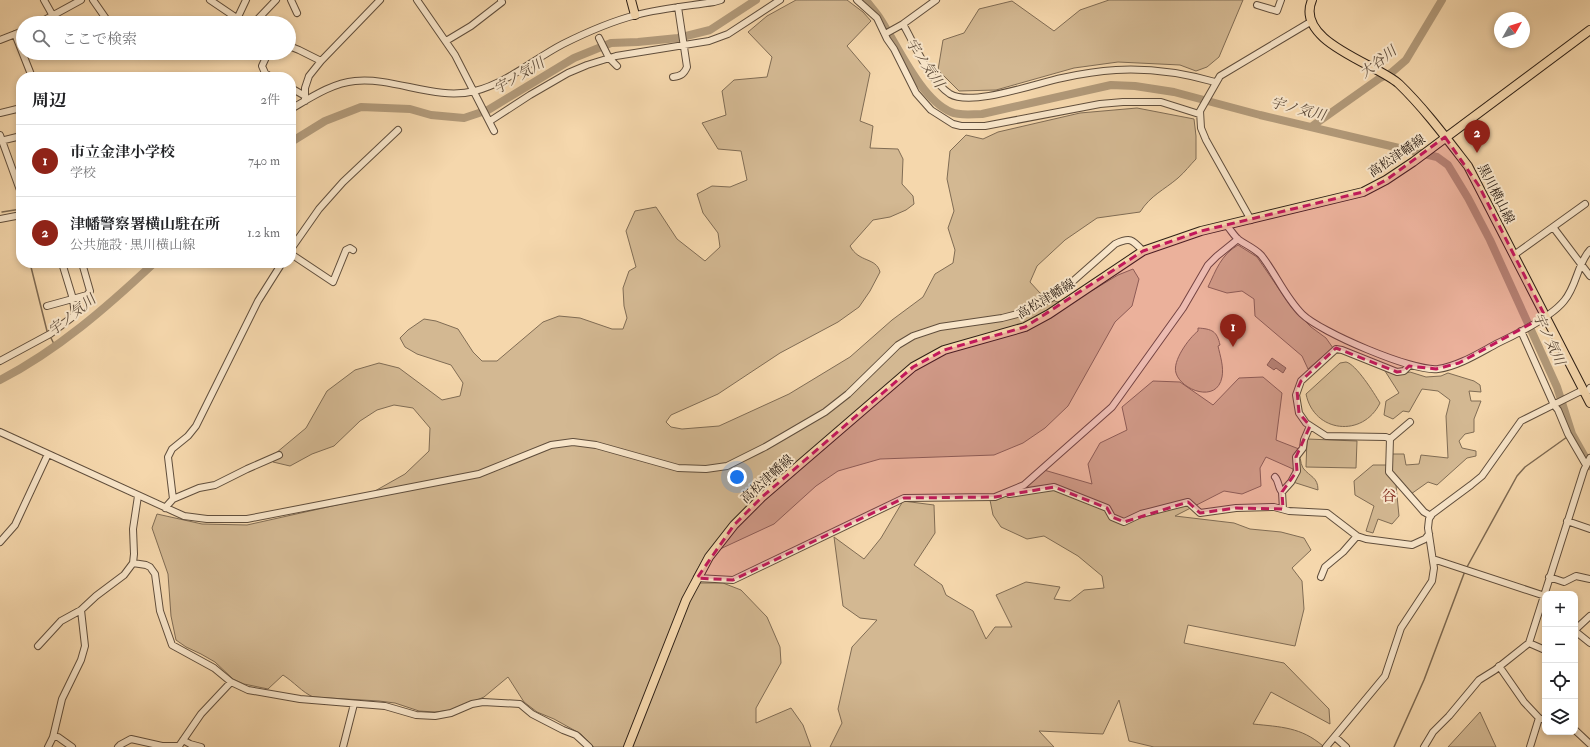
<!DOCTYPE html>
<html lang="ja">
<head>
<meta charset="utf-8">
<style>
	body { margin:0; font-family:"IM FELL Double Pica","Noto Serif JP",serif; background:#f2f2f2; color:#202124 }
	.controls { position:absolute; right:12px; bottom:12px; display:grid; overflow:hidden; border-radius:8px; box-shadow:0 2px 6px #0003 }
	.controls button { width:36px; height:36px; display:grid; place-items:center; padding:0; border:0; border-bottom:1px solid #e0e0e0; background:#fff; color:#202124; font:20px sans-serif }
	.compass { position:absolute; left:1494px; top:12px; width:36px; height:36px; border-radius:50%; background:#fff; box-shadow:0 2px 6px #0003; rotate:51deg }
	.you { position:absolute; left:737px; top:477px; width:14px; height:14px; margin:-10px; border:3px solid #fff; border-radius:50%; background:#1a73e8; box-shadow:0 0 0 6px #1a73e833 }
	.badge { display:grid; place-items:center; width:26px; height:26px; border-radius:50%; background:#8f2418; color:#fff; font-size:13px; font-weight:700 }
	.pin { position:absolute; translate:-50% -33px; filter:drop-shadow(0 1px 2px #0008) }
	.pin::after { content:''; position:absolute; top:21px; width:14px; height:12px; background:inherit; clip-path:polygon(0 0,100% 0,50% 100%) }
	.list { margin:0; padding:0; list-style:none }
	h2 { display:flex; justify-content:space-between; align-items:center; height:52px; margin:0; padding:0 16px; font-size:17px }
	h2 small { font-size:13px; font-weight:400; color:#757577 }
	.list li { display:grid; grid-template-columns:26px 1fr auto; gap:12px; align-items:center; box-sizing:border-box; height:72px; padding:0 16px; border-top:1px solid #e0e0e0 }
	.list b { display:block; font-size:15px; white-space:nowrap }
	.list p { margin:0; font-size:13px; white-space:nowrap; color:#757577 }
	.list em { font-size:13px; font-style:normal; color:#757577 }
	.icon { flex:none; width:22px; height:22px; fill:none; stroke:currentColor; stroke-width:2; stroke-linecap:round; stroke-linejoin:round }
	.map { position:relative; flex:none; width:1590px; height:747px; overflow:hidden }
	.search { position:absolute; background:#fff; box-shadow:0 2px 6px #0003; left:16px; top:16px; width:280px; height:44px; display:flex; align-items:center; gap:10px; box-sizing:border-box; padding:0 14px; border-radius:22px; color:#757577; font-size:15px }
	.panel { position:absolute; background:#fff; box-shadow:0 2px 6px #0003; left:16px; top:72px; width:280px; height:196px; border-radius:16px }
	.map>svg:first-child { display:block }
	.green { fill:#d3b892; stroke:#806c54 }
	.water { fill:#b19979; stroke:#7d6951 }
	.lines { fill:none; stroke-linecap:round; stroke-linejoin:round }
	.stream { stroke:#7d6951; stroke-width:1.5 }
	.river { stroke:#b19979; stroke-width:8 }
	.minor-casing { stroke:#604e3c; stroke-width:8 }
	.major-casing { stroke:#2e2016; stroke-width:10 }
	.minor { stroke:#f8e5c9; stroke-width:6 }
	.major { stroke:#f5d7ac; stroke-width:8 }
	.marked { fill:#c2185b; fill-opacity:0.2; stroke:#c2185b; stroke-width:3; stroke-dasharray:8 5; stroke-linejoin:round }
	.labels { text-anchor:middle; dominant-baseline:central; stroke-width:4; stroke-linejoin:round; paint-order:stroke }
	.street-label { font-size:13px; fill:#2e2016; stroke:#f8e5c9 }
	.water-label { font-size:14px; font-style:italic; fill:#5c4a39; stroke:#f8e5c9 }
	.quarter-label { font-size:15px; fill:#7a1f14; stroke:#f8e5c9 }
</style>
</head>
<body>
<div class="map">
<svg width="1590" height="747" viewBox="0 0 1590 747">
	<rect width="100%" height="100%" fill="#f5d7ac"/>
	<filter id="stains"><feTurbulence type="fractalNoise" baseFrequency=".005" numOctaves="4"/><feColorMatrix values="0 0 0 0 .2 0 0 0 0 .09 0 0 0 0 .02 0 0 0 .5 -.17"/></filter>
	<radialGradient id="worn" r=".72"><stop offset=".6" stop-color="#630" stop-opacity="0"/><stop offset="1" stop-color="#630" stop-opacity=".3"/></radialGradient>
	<!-- green -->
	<path class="green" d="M796 0H847L863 12 871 21 847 46 870 73 860 121 873 126 870 148 898 149 903 159 902 184 913 196 914 204 906 210 890 217 873 220 850 246C859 263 876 257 880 272L870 291 859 307 838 322 780 353 718 394 671 415 666 422 671 427 682 429 719 426 789 394 850 357 892 320 923 297 935 274 953 263 955 250 948 228 954 211 947 179 950 151 966 135 983 139 998 132 1080 113 1137 108 1194 119 1196 136V159C1190 165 1185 172 1178 178 1164 190 1151 195 1140 212L1097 218 1065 240 1037 266 1030 282 1040 293 1057 302 1093 290 1118 275 1133 269 1139 279 1132 306 1115 322 1068 406 1045 428 1023 443 994 455 880 459 838 471 816 486 774 524 705 556 693 577 700 583H723L741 590 767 617 780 647 781 663 756 708V723L791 708 803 725 811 747H594L581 734 554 719 537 712 524 702 508 677 484 697 453 710 435 712 419 711 395 703 379 701 313 697C302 692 294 682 283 675L268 689 244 684 233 679 215 662 201 654 186 647 176 640 171 616 168 574 152 528 157 514 202 524 247 525 359 500 405 474 429 451 430 428 413 408 394 405 377 410 360 421 334 446 312 454 290 466 273 462 276 453 306 428 327 391 355 370 379 363 399 368 442 400 460 396 463 383 451 365 417 354 405 347 400 338 408 330 424 319 436 321 458 329 473 352 482 361H497L543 322 559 316 580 318 612 329H623L627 318 624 306 623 288 629 271 636 267 626 231 635 211 656 207 677 239 705 261 720 247 718 233 703 213 697 194 712 186 730 187 747 180 741 151 718 149 702 123 726 115 722 91 734 80 767 77 772 57 748 32 767 16Z
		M1109 0H1243L1219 57 1207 67 1196 71 1180 65 1118 62 1074 68 996 90 959 91 938 70 943 40 964 33 979 9 1012 1 1054 31 1080 10Z
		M1238 245 1257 257 1292 308 1311 327 1326 338 1333 348 1308 369 1302 356 1255 316 1254 299 1242 291 1227 293 1208 287C1216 270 1221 255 1238 245Z
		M1198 328C1212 329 1217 331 1220 345L1218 346C1220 355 1224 367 1222 377 1217 404 1181 390 1176 373 1172 361 1189 338 1198 331Z
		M1346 362C1356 364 1374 393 1380 403 1363 438 1314 433 1306 394L1340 363Z
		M1385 371 1398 375 1410 372 1426 377 1441 376 1448 373 1474 381 1480 385 1481 392 1469 391 1471 401H1481L1474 419V432L1465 434 1459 441 1462 448 1476 451V456L1467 458 1437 485 1428 482 1411 494 1401 483 1396 485 1399 516 1392 524 1378 519 1373 533 1366 531 1374 506 1355 495 1354 481 1373 465H1386L1392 459V454H1404L1406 465 1419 464 1421 455 1448 458 1446 416 1450 400 1438 391 1422 389 1409 412 1403 411 1393 419 1384 415 1386 401 1399 393Z
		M1263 377 1282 393 1276 440 1299 449C1300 454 1300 463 1303 468 1310 477 1318 477 1318 490L1293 482V469L1266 457 1260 468 1261 486 1242 494 1224 491 1175 516 1234 523 1250 529 1281 532 1304 538 1311 550 1292 568 1302 581 1304 609 1295 646 1188 625 1184 643 1284 663 1329 709 1330 724 1271 692 1253 724C1281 727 1301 727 1323 746L1321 747H1154L1129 741 1119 700 1103 734 1039 731 1054 747H830L842 723 838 709 852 647 877 620 860 618 843 606 834 537 864 559 881 538 903 501 934 505 935 533 914 565 942 585 946 595 973 611 986 639 995 627H1012L996 595 1026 582 1060 587 1054 599 1070 601 1084 590 1104 588 1102 576 1078 556 1044 536 1027 539 1001 527 993 515 990 500 1029 485 1044 470 1092 484 1088 464 1100 443 1127 430 1122 407 1153 381 1180 382 1213 405 1239 378Z
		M1307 439 1357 441 1356 468 1306 467Z
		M1480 712 1496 747H1448Z"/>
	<!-- water -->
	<path class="water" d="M1272 358 1286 368 1283 373 1276 368 1274 370 1267 365Z"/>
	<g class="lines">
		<!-- stream -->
		<path class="stream" d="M2 212 21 209
			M30 263 47 331
			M51 338 55 346
			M1467 567 1517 476 1525 467 1567 437
			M1394 747 1424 680 1465 571"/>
		<!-- river -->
		<path class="river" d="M866 0C870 6 875 11 879 17 897 44 921 100 951 112 960 116 972 114 982 114L1111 85 1135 86 1174 92 1260 115 1437 157 1448 165 1468 198 1490 240 1557 387 1572 434 1590 466
			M1311 127 1380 78 1391 73 1406 60 1442 0
			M291 142 325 121 361 107 410 109 431 115 464 118 488 110 574 58 611 43 638 42 678 38 710 30 756 0
			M0 380C58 350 107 307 154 263"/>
		<!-- minor casing -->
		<g class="minor-casing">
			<path id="minor" d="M44 0 53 16
				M93 0 109 23
				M210 0 244 23
				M291 0 297 13
				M417 0 455 55 494 131
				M857 0 877 18 887 39 894 49 916 93 931 110 953 124 961 126H985L1100 104 1123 102H1161L1199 114
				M1257 5 1277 11 1281 0
				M237 19 246 0
				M39 23 81 0
				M254 23 276 0
				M903 24C915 45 929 80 950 94 972 107 1037 83 1062 78 1080 74 1098 71 1116 70 1150 68 1183 73 1215 82
				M15 34 32 77
				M885 34 903 24 936 0
				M599 38 609 58 617 66
				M0 40 23 31
				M446 41 471 26 502 2 501 0
				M289 46 299 50 321 61
				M268 53 262 66 265 73 271 77
				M673 77C681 76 684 74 687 67L678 7
				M291 88 305 96
				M305 101V88L309 76 321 61 380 0
				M291 109C310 98 332 83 355 81 395 77 435 101 475 91 507 83 534 59 563 44 585 33 613 21 636 15 662 8 688 6 714 2L721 0
				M0 113 21 108
				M490 121 530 95 568 73 587 65 616 56 709 41 728 34 780 0
				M0 135 21 193
				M0 141 21 136
				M291 164V171
				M0 219 21 215
				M1251 220 1206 140 1201 128 1200 111 1220 76 1312 21
				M1227 226C1231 230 1234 236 1239 240 1246 245 1254 248 1261 255 1276 274 1285 297 1302 314 1320 332 1413 372 1438 369 1459 366 1479 353 1498 343 1517 334 1551 317 1564 301 1577 286 1577 264 1590 250
				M1553 227 1590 276
				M291 249 319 209 343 182 398 130
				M291 254 333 282 346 250 350 248 353 250
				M1514 255 1585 204
				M47 306 87 295 90 291 82 263
				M1521 331 1554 405 1558 410 1568 434 1586 465
				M0 361 50 334 75 315 73 299 62 263
				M1410 422 1390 439 1389 472 1424 512 1431 516
				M0 432 184 516 207 519H247L479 474 551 445 573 442 596 445 678 468 706 469 727 466 765 447 825 412 848 394 898 345 913 336 940 327 1002 318 1021 313 1035 306 1050 299 1063 290 1115 244C1130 237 1132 239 1143 251
				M1390 439 1386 437 1326 436 1306 423 1299 413 1296 395 1301 381 1336 349 1342 350 1397 372 1404 371 1409 366
				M1275 477C1279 481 1278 488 1282 492L1283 509
				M1282 492 1291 482 1297 471 1296 457 1303 448 1304 440 1310 426
				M1009 494 1054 487 1107 508 1112 517 1124 522 1141 514 1188 502 1200 513 1236 508 1274 507 1289 511 1327 513 1357 536 1366 539 1412 545 1425 539 1429 534
				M173 499 199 488 215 485 247 469 279 455
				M165 508 173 499 168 457 172 449 188 436 196 426 258 301 282 263
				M1567 521 1590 529
				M0 542 15 525 48 454
				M1433 559 1545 596
				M133 563 146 565 150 567 155 574 160 611 172 645 214 668 231 682
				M1321 577 1325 567 1343 552 1357 536
				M1549 577 1564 582 1576 576 1590 579
				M697 578 733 580 904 498 995 497 1024 485 1112 407 1183 308 1208 265 1217 256 1238 239
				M1575 625 1577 628 1590 616
				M1575 631 1590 643
				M1529 643 1545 650
				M38 646 61 621 81 610 96 596 124 575 133 563 134 554 133 529 138 496
				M1499 666 1524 702 1539 718 1545 720
				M1575 730 1590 744
				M53 737 62 699 81 660 85 646 81 610
				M1335 737 1346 747
				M183 740 190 744 201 747
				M48 747 53 737H58L72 747
				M118 747 120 745 131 739 162 746H179L201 714 231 682 248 690 300 699 385 706 416 715 435 716 451 713 472 704 483 702 520 704 532 714 563 730 576 735 589 747
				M343 747 354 704
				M1326 747 1385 676 1401 628 1432 581 1434 568 1428 528 1429 519 1432 514 1471 485 1482 476 1521 421 1579 392 1588 391 1590 388
				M1424 747 1433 732 1449 716 1479 680 1495 670 1529 643 1584 470 1590 458
				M1530 747 1539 718"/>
		</g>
		<!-- major casing -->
		<g class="major-casing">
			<path id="major" d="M631 0 635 15
				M1312 0C1294 42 1378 64 1399 84 1424 108 1447 139 1468 166L1590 403
				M628 747 686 600 709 557 734 525 762 497 913 367 944 350 1025 327 1049 314 1143 251 1201 231 1363 192 1386 180 1413 162 1590 30"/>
		</g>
		<!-- minor -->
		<use href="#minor" class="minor"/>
		<!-- major -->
		<use href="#major" class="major"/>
	</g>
	<!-- marked area -->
	<path class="marked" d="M1445 137 1479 186 1545 316 1459 363 1436 369 1409 366 1404 371 1397 372 1336 348 1301 381 1297 390 1299 413 1310 426 1296 457 1297 471 1282 492 1283 509 1236 508 1200 513 1188 502 1124 522 1112 517 1107 508 1054 487 995 497 904 498 733 580 697 578 734 525 762 497 913 367 944 350 1025 327 1143 251 1201 231 1363 192 1386 180Z"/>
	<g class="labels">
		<!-- street labels -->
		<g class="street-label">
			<text transform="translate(1397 156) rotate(-34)">高松津幡線</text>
			<text transform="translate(1496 194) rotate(63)">黒川横山線</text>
			<text transform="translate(1046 299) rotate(-31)">高松津幡線</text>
			<text transform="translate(767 479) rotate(-42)">高松津幡線</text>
		</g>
		<!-- water labels -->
		<g class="water-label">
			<text transform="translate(1378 62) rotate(-38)">大谷川</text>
			<text transform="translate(925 63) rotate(56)">宇ノ気川</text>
			<text transform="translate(519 76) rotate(-31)">宇ノ気川</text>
			<text transform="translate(1298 109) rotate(14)">宇ノ気川</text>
			<text transform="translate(72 315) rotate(-39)">宇ノ気川</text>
			<text transform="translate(1549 339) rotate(65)">宇ノ気川</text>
		</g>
		<!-- quarter labels -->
		<g class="quarter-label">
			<text x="1389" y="496">谷</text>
		</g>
	</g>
	<rect width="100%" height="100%" filter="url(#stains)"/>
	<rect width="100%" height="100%" fill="url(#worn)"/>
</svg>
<div class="controls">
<button>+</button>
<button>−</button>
<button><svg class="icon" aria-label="locate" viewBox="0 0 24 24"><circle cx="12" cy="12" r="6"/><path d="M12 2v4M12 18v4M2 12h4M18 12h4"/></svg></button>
<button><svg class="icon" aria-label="layers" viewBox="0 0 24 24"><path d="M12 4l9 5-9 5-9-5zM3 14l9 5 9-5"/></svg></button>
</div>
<svg class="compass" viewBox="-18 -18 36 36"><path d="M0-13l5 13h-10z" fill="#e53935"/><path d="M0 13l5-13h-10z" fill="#757577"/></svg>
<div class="you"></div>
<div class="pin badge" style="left:1233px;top:347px">1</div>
<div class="pin badge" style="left:1477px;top:153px">2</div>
<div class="search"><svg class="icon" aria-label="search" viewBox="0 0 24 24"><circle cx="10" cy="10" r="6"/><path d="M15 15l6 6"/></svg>ここで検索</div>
<section class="panel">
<h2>周辺<small>2件</small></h2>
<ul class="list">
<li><span class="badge">1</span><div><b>市立金津小学校</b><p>学校</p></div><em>740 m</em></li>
<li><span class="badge">2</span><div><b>津幡警察署横山駐在所</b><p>公共施設 · 黒川横山線</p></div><em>1.2 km</em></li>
</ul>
</section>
</div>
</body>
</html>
